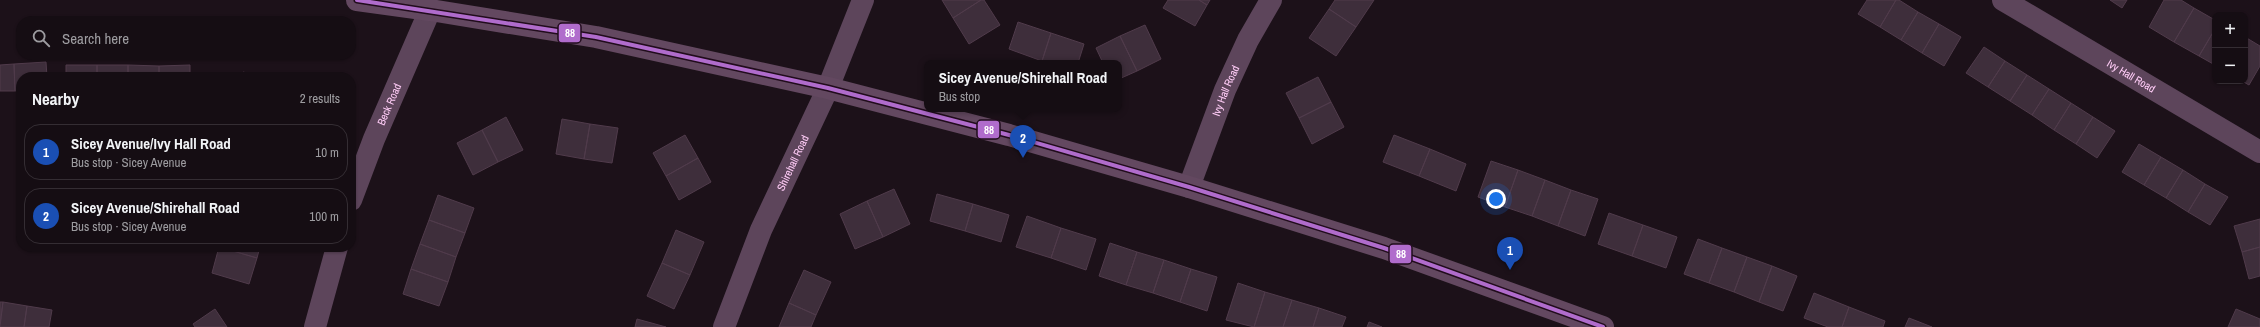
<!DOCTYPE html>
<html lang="en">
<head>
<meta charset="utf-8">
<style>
	body { margin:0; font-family:"Archivo Narrow",sans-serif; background:#1e161c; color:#f1f3f6 }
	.controls { position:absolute; right:12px; top:12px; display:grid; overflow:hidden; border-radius:8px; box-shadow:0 1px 3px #0004 }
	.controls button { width:36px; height:36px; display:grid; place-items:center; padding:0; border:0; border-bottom:1px solid #342d33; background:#150d13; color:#f1f3f6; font:20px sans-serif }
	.you { position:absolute; left:1496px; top:199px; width:14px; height:14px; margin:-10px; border:3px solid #fff; border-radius:50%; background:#1a73e8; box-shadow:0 0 0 6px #1a73e833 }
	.badge { display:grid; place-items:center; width:26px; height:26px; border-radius:50%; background:#b08ba9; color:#fff; font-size:13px; font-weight:700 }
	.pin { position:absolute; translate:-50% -33px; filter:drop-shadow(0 1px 2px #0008) }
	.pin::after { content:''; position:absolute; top:21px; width:14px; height:12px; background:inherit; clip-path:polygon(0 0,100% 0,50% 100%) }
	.popup { position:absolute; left:924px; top:60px; width:198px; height:52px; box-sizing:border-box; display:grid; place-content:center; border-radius:8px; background:#150d13; filter:drop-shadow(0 1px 3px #0005); font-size:13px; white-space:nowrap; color:#9d9ca0 }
	.popup b { font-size:15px; color:#f1f3f6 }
	.popup::after { content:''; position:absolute; left:50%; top:100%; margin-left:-8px; border:8px solid transparent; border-top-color:#150d13 }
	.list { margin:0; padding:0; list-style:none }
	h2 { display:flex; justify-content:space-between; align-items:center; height:52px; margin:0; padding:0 16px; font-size:17px }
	h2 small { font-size:13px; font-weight:400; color:#9d9ca0 }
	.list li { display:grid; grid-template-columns:26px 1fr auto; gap:12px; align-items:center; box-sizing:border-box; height:56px; margin:0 8px 8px; padding:0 8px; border:1px solid #342d33; border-radius:16px }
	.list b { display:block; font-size:15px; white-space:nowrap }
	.list p { margin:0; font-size:13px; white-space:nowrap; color:#9d9ca0 }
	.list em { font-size:13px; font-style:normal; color:#9d9ca0 }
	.icon { flex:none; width:22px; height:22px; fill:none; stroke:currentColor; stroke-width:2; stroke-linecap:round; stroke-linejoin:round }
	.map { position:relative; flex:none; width:2260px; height:327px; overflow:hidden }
	.search { position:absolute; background:#150d13; box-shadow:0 1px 3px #0004; left:16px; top:16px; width:340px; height:44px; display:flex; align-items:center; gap:10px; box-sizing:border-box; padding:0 14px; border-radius:16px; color:#9d9ca0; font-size:15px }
	.panel { position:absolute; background:#150d13; box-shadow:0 1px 3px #0004; left:16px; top:72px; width:340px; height:180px; border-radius:16px }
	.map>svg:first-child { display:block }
	.building { fill:#3e2e3b; stroke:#503b4b }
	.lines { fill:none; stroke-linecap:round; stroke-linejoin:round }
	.street { stroke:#5d455b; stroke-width:22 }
	.secondary { stroke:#634860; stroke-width:22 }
	.bus-1-casing { stroke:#210c1c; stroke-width:7 }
	.bus-1 { stroke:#b06ccc; stroke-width:4 }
	.labels { text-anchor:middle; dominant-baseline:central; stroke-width:3; stroke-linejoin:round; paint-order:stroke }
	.street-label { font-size:11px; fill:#ffccf7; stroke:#210c1c }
	.line-badge { stroke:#210c1c; stroke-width:1.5 }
	.badge-label { font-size:11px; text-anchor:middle; font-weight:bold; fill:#fff }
</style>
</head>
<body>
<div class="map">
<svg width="2260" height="327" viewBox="0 0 2260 327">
	<rect width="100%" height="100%" fill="#1c1119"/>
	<!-- building -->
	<path class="building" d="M942 0H981L953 18Z
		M981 0H984L1000 25 969 44 953 18Z
		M1168 0H1199L1207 5 1195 26 1163 8Z
		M1199 0H1210L1207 5Z
		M1335 0H1374L1356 27 1329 9Z
		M1867 0H1896L1880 27 1858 14Z
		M1896 0H1899L1918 12 1901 40 1880 27Z
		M2110 0H2127L2122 8Z
		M2164 0H2181L2194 8 2174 42 2149 27Z
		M2194 8 2215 20V29L2199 56 2174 42Z
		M1329 9 1356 27 1336 56 1309 38Z
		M1918 12 1939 24 1922 53 1901 40Z
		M1018 22 1051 33 1042 61 1009 49Z
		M1939 24 1961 37 1944 66 1922 53Z
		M1145 25 1161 59 1137 71 1120 36Z
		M2215 29V65L2199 56Z
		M1051 33 1084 44 1078 63H1049L1042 61Z
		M1120 36 1137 71 1119 79V63H1103L1096 48Z
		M2245 37 2260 46V66L2249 85 2242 81H2245Z
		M1984 47 2005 61 1988 87 1966 73Z
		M2005 61 2027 75 2010 101 1988 87Z
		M46 62 47 77H21V90L15 91 14 64Z
		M14 64 15 91H0V65Z
		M66 65H97V77H66Z
		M97 65H128V77H97Z
		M128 65 159 66V77H128Z
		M190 65V77H159V66Z
		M243 72 262 77H242Z
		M2027 75 2049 89 2032 115 2010 101Z
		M1318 77 1331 102 1299 118 1286 93Z
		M2049 89 2071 103 2054 130 2032 115Z
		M1331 102 1344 127 1312 144 1299 118Z
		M2071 103 2093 117 2076 144 2054 130Z
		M506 117 523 150 498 162 482 130Z
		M2093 117 2115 131 2097 158 2076 144Z
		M562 119 590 124 584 159 556 154Z
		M590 124 618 128 612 163 584 159Z
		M482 130 498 162 473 175 457 143Z
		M685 135 698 158 666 176 653 153Z
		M1394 135 1430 149 1419 176 1383 162Z
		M2139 144 2161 157 2144 185 2122 172Z
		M1430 149 1466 164 1456 191 1419 176Z
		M2161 157 2183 170 2166 198 2144 185Z
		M698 158 711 182 679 200 666 176Z
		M1491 161 1518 170 1505 207 1478 197Z
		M1518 170 1545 180 1532 216 1505 207Z
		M2183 170 2205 184 2188 212 2166 198Z
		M1545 180 1571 190 1558 226 1532 216Z
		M2205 184 2228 197 2210 225 2188 212Z
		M894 189 910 224 883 237 867 201Z
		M1571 190 1598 199 1585 236 1558 226Z
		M937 194 973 204 965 231 930 221Z
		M438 195 474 208 465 233 429 220Z
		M867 201 883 237 855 249 840 214Z
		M973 204 1009 215 1001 242 965 231Z
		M1609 213 1643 225 1632 256 1598 244Z
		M1027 216 1061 228 1051 258 1016 247Z
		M2260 219V247L2242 252 2234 226Z
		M429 220 465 233 456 257 420 244Z
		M1643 225 1677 237 1666 268 1632 256Z
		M1061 228 1096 239 1086 270 1051 258Z
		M676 230 704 242 690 275 662 263Z
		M1698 239 1722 248 1709 283 1684 274Z
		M1110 243 1137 252 1126 285 1099 276Z
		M420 244 456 257 448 282 411 269Z
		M219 247 257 258 249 284 212 273Z
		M220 247H260L257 258Z
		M2260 247V276L2249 279 2242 252Z
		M1722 248 1747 257 1734 292 1709 283Z
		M1137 252 1164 260 1153 293 1126 285Z
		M1747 257 1772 266 1759 302 1734 292Z
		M1164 260 1191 269 1180 302 1153 293Z
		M662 263 690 275 674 309 647 296Z
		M1772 266 1797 276 1783 311 1759 302Z
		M411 269 448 282 439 306 403 294Z
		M1191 269 1217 277 1207 311 1180 302Z
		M804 270 831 282 816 315 789 303Z
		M1238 283 1265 292 1254 327 1226 320Z
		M1265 292 1292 300 1283 327H1254Z
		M1814 293 1849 307 1842 327H1828L1804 318Z
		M1292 300 1319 308 1313 327H1283Z
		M0 302H3L0 324Z
		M3 302 27 306 24 327H0Z
		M789 303 816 315 811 327H779Z
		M27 306 52 310 49 327H24Z
		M1849 307 1885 321 1883 327H1842Z
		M1319 308 1346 317 1342 327H1313Z
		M215 309 227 327H195L193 324Z
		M2236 309 2260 319V327H2228Z
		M1909 318 1932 327H1905Z
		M637 319 666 327H635Z
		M1369 322 1382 327H1367Z"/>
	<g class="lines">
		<!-- street -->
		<g class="street">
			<path id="s1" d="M2003 0 2260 152"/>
			<path id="s2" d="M1189 187 1225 90 1248 40 1271 0"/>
			<path id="s3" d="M351 200 374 139 430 10"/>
			<path d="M315 327 337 247"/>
			<path id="s4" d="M724 327 761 230 828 88 863 0"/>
		</g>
		<!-- secondary -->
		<path class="secondary" d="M357 0 430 10 596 37 828 88 1009 135 1189 187 1384 248 1603 327"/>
		<!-- bus-1 casing -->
		<g class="bus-1-casing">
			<path id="bus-1" d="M357 0 596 37 828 88 1009 135 1189 187 1384 248 1603 327"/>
		</g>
		<!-- bus-1 -->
		<use href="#bus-1" class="bus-1"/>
	</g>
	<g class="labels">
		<!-- street labels -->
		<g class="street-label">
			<text stroke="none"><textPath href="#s1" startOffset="149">Ivy Hall Road</textPath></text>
			<text stroke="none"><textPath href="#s2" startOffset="103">Ivy Hall Road</textPath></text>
			<text stroke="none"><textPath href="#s3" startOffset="103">Beck Road</textPath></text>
			<text stroke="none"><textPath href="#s4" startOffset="178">Shirehall Road</textPath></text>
		</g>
	</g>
	<g class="line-badge">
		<rect x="558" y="23" width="23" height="20" rx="4" fill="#b06ccc"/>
		<rect x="977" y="120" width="23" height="19" rx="4" fill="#b06ccc"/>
		<rect x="1389" y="244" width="23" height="20" rx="4" fill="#b06ccc"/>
	</g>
	<g class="badge-label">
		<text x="570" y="37">88</text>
		<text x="989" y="134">88</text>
		<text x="1401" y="258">88</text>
	</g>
</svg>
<div class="controls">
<button>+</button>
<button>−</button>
</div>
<div class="you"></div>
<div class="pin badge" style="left:1510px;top:270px;background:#1a4fb4">1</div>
<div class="pin badge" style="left:1023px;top:158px;background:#1a4fb4">2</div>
<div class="popup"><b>Sicey Avenue/Shirehall Road</b>Bus stop</div>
<div class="search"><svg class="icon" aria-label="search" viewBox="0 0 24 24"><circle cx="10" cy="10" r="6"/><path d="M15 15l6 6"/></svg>Search here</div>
<section class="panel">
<h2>Nearby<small>2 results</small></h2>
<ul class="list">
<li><span class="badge" style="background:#1a4fb4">1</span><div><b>Sicey Avenue/Ivy Hall Road</b><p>Bus stop · Sicey Avenue</p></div><em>10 m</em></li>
<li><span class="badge" style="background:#1a4fb4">2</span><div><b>Sicey Avenue/Shirehall Road</b><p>Bus stop · Sicey Avenue</p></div><em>100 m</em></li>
</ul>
</section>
</div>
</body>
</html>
